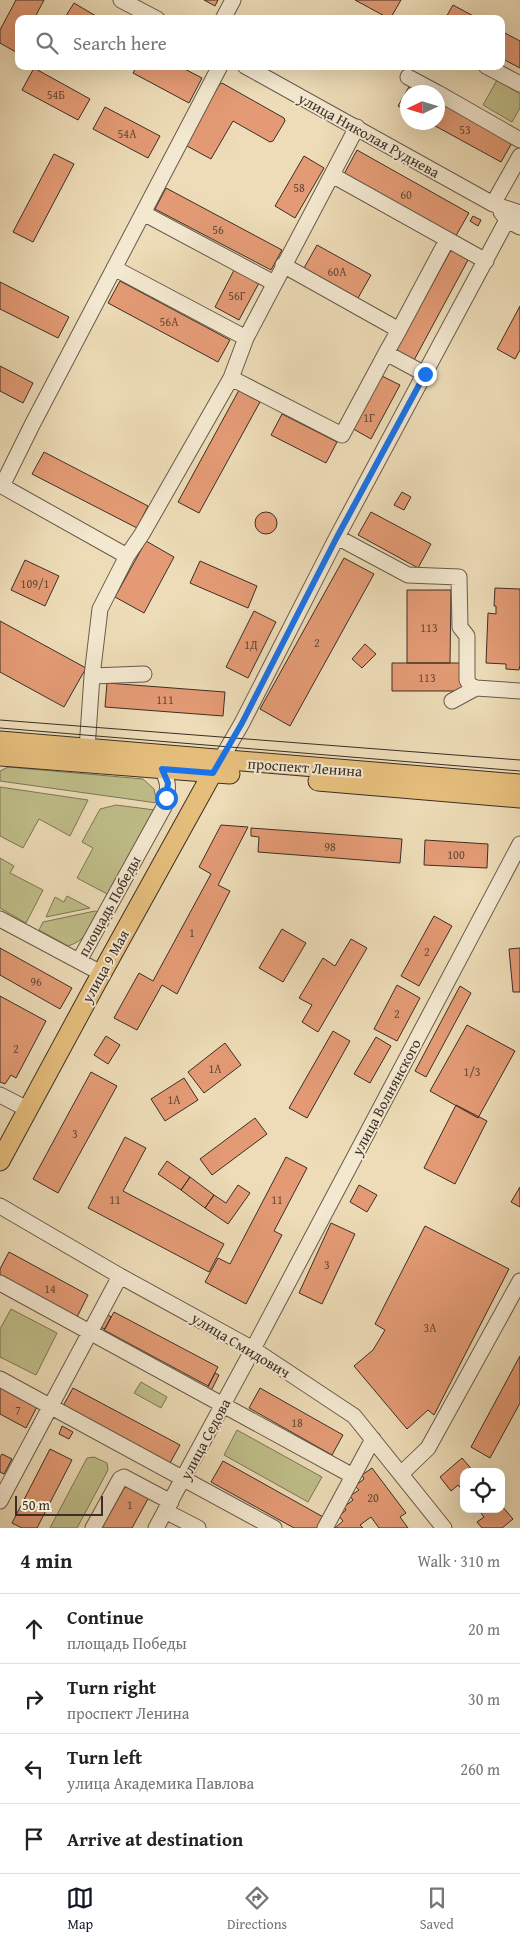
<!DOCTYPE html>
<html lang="en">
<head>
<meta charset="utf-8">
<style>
	body { margin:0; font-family:"Gentium Book Plus",serif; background:#f6f6f6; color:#222 }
	.controls { position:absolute; right:15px; bottom:15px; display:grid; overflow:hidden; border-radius:10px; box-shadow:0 5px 20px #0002 }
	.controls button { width:45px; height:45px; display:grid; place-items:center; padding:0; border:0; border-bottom:1px solid #e0e0e0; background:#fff; color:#222; font:25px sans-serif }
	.compass { position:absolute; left:400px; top:85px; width:45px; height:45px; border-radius:50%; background:#fff; box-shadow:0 5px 20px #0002; rotate:266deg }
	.scale { position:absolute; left:15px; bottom:12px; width:88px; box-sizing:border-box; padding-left:5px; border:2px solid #3b2f25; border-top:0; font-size:14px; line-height:18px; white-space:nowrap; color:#3b2f25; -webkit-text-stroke:4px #f3e8d0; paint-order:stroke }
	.stop { position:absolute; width:15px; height:15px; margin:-11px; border:4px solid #1a73e8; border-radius:50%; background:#fff }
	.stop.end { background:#1a73e8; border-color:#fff; box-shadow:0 1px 5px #0008 }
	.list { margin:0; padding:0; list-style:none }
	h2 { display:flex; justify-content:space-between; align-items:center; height:65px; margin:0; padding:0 20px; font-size:21px }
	h2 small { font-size:16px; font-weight:400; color:#767676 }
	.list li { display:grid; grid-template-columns:32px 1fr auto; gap:15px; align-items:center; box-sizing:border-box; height:70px; padding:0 20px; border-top:1px solid #e0e0e0 }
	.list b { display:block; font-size:19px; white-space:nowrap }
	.list p { margin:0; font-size:16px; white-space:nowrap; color:#767676 }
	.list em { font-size:16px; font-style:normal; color:#767676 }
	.icon { flex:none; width:28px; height:28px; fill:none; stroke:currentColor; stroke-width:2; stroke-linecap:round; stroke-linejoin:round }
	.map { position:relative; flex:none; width:520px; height:1528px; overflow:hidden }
	.search { position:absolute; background:#fff; box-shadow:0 5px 20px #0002; left:15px; right:15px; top:15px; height:55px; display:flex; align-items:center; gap:12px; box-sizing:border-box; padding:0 18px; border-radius:10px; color:#767676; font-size:19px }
	.sheet { height:345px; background:#fff }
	nav { display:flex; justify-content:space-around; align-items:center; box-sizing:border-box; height:70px; border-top:1px solid #e0e0e0; background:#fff; font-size:14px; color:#767676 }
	nav a { display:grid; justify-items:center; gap:2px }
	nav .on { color:#111827 }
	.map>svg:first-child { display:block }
	.green { fill:#bfbe89; stroke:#7d7657 }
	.building { fill:#e49b75; stroke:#3b2f25 }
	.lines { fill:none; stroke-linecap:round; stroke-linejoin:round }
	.minor-casing { stroke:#685a4a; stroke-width:17 }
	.major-casing { stroke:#3b2f25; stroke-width:21 }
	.minor { stroke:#f3e8d0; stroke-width:15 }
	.major { stroke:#e6be7c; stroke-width:19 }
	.tram { stroke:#3b2f25; stroke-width:1 }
	.route { stroke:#1a73e8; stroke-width:6 }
	.labels { text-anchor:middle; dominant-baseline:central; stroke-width:4; stroke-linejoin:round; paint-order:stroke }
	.number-label { font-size:12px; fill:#654a39 }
	.street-label { font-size:15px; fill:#3b2f25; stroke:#f3e8d0 }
</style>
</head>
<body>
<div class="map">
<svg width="520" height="1528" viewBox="0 0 520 1528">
	<rect width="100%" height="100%" fill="#eddcb7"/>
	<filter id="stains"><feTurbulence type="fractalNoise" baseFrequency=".004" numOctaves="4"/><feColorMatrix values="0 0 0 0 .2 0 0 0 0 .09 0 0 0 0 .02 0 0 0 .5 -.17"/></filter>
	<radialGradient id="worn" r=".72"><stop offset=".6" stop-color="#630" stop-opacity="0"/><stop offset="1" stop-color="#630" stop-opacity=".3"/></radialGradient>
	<!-- green -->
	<path class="green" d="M497 80 520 94V108L512 122 483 105Z
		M8 767 143 779 154 789 157 803 0 781V771Z
		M0 787 88 800 70 836 39 819 23 848 0 836Z
		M116 805 155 810 109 895 77 878 93 848 82 842 100 809Z
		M0 858 14 866 10 873 43 890 26 923 0 908Z
		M67 896 90 908 46 917 55 897 64 902Z
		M95 911 100 913C91 928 85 941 68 946L39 930 43 922Z
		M11 1309 57 1333 36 1375 0 1357V1329Z
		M141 1382 167 1397 161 1408 134 1393Z
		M237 1430 322 1477 308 1502 224 1455Z
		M94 1457 107 1463 108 1470 77 1528H50L87 1458Z"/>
	<!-- building -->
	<path class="building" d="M16 0H44L34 19H19V48L16 52 0 43V30Z
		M204 0H218L215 6Z
		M355 0H401L390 19Z
		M74 3 101 19H64Z
		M453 5 479 19H445Z
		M501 31 520 41V68L501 58Z
		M137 66H179L202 78 189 103 133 73Z
		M34 68 90 99 78 120 22 90Z
		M222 83 284 118 285 121 273 141 270 142 233 121 211 159 187 146 186 145 219 85Z
		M410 85 425 92H408V111L398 106Z
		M438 100 513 141 501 162 428 122H438Z
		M105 107 160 136 148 158 93 129Z
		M357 150 469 213 454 239 343 176Z
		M54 154 74 164 33 242 13 232Z
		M304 156 324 168 295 218 275 206Z
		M166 188 282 250 271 270 155 209Z
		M473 216 481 220 478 226 470 221Z
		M317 245 371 275 358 298 304 268Z
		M451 250 468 260 413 362 395 353Z
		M234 270 259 283 239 320 215 307Z
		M120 281 230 340 218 362 108 303Z
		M0 282 69 317 58 338 0 309Z
		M520 306V350L515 359 497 349Z
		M0 366 33 383 23 403 0 391Z
		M378 374 400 385 371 439 350 427Z
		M239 390 260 402 199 513 178 502Z
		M282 414 337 442 326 463 271 435Z
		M44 452 148 506 137 528 32 474Z
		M402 492 411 497 404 510 394 505Z
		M255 523a11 11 0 1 1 22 0a11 11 0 1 1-22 0Z
		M371 512 431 544 418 568 358 535Z
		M146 541 174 557 144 613 115 597Z
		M344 558 374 574 290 726 260 709Z
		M25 560 59 576 45 606 11 590Z
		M200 561 257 586 248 608 190 583Z
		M495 588 520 589V665L519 670 506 669V664L486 663 488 613 496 614V606H494Z
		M407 590H451L450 663H407Z
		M254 611 276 622 248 678 226 667Z
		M0 621 86 668 64 707 0 672Z
		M365 644 376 654 362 668 352 659Z
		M392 663H463V691H392Z
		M107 683 225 692 223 716 105 707Z
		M221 825 248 827 218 885 230 891 177 994 162 985 137 1030 114 1018 139 973 153 981 211 874 199 867Z
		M251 828 402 839 400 863 258 852 259 837 251 836Z
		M425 840 488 844 487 868 424 865Z
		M434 916 452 926 419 986 401 976Z
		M282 929 306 943 283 982 259 968Z
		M351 939 367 948 318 1032 302 1022 312 1005 299 998 323 958 335 966Z
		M0 948 72 988 60 1009 0 975Z
		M520 948V992H513L509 949Z
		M397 985 420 998 397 1041 374 1029Z
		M460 986 471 993 426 1077 415 1071Z
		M0 996 46 1021 16 1078 11 1075 5 1084 0 1082Z
		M467 1025 515 1051 478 1118 430 1091Z
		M333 1031 350 1041 307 1118 289 1108Z
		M106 1036 120 1045 108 1064 94 1055Z
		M376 1037 391 1046 370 1083 354 1074Z
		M225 1043 241 1065 204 1093 188 1072Z
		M91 1072 117 1086 58 1193 33 1179Z
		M184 1078 198 1100 165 1121 151 1099Z
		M456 1105 487 1121 455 1184 424 1168Z
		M255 1118 267 1134 212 1175 200 1159Z
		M125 1137 146 1148 123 1191 224 1244 209 1272 88 1208Z
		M286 1157 307 1168 274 1231 282 1235 246 1304 205 1282 218 1258 230 1264Z
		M167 1161 190 1177 181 1190 158 1174Z
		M190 1177 214 1195 205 1208 181 1190Z
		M238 1185 250 1193 228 1224 205 1208 214 1195 226 1203Z
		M359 1185 377 1195 367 1212 350 1202Z
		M520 1187V1207L511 1202Z
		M331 1223 355 1234 322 1304 299 1293Z
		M425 1226 509 1269 434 1415 428 1410 407 1429 354 1366 373 1350 385 1330 375 1324Z
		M9 1252 88 1295 77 1317 0 1275V1269Z
		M114 1312 218 1367 208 1386 104 1330Z
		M107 1314 111 1317 105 1329 100 1327Z
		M520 1356V1403L490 1458 471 1447Z
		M215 1373 219 1375 211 1391 207 1389Z
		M0 1385 38 1405 26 1428 0 1414Z
		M73 1388 180 1445 170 1463 63 1406Z
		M260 1388 343 1435 332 1455 249 1408Z
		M62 1426 73 1432 69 1439 59 1434Z
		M50 1449 72 1460 37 1528H22L12 1523Z
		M2 1454 12 1459 4 1474 0 1472V1457Z
		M462 1458 474 1472H464V1492L458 1485 451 1491 440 1477Z
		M223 1461 325 1518 319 1528H294L211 1482Z
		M372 1468 406 1513 400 1517 408 1528H379L371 1517 360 1525 363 1528H335L343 1521 339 1516 346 1510 344 1507 353 1500 350 1496 359 1490 355 1486 364 1479 362 1475Z
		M126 1485 149 1497 132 1528H102Z
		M501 1505 513 1519 502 1528H482L477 1522 484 1517 478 1509H501Z"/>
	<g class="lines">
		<!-- minor casing -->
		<g class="minor-casing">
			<path id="minor" d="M121 0 157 19
				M223 19 233 0
				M245 66 493 204 520 213
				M486 66 520 84
				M408 77 436 92
				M438 93 520 140
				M332 175 486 261
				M493 204 520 156
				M501 212 507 220 520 227
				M143 213 274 283
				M283 265 399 330 386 353
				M114 268 246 338
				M399 330 447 240
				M231 378 342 435 386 353 425 374
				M337 537 408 575 459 577 460 627 467 636V680L470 685 476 688 520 691
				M127 556 2 486 32 425 220 66
				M92 676 100 609 127 556 142 534 231 378 246 338 357 127
				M452 701 476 688
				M87 749 92 676 144 674
				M220 761 242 723 337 537 507 220
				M0 919 101 973
				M79 961 164 807C170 787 169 778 156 761
				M0 1095 27 1109
				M0 1206 120 1276 253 1349 354 1416 444 1528
				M0 1283 353 1476
				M0 1379 274 1528
				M401 1474 428 1448 520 1281
				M0 1501 120 1276
				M165 1511 198 1528
				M93 1528 120 1479 124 1477 171 1502
				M156 1528 253 1349 520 844
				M325 1528 373 1439"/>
		</g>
		<!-- major casing -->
		<g class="major-casing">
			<path id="major" d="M0 741 520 784
				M0 756 230 774
				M318 781 520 798
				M0 1161 93 989 218 763"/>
		</g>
		<!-- minor -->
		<use href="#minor" class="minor"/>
		<!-- major -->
		<use href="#major" class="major"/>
		<!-- tram -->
		<path class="tram" d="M0 720 520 760
			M0 728 520 771"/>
	</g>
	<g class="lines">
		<!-- route -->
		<path class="route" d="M166 798 168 783 162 769 213 773 242 723 337 537 425 374"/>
	</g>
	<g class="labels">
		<!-- number labels -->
		<g class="number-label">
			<text x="56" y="94">54Б</text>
			<text x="465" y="129">53</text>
			<text x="127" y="133">54А</text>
			<text x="299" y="187">58</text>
			<text x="406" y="194">60</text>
			<text x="218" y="229">56</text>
			<text x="337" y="271">60А</text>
			<text x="237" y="295">56Г</text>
			<text x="169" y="321">56А</text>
			<text x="369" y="417">1Г</text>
			<text x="35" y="583">109/1</text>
			<text x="429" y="627">113</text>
			<text x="317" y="642">2</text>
			<text x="251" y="644">1Д</text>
			<text x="427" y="677">113</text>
			<text x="165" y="699">111</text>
			<text x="330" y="846">98</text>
			<text x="456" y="854">100</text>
			<text x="192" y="932">1</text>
			<text x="427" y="951">2</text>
			<text x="36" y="981">96</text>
			<text x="397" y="1013">2</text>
			<text x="16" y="1048">2</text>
			<text x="215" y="1068">1А</text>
			<text x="472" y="1071">1/3</text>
			<text x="174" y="1099">1А</text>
			<text x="75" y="1133">3</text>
			<text x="115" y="1199">11</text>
			<text x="277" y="1199">11</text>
			<text x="327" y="1264">3</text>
			<text x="50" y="1288">14</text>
			<text x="430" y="1327">3А</text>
			<text x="18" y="1410">7</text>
			<text x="297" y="1422">18</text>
			<text x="373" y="1497">20</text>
			<text x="130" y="1504">1</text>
		</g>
		<!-- street labels -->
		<g class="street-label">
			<text transform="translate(369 135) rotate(29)">улица Николая Руднева</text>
			<text transform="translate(305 767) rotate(4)">проспект Ленина</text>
			<text transform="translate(109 906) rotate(-61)">площадь Победы</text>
			<text transform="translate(105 966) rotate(-61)">улица 9 Мая</text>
			<text transform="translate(386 1097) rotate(-62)">улица Волнянского</text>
			<text transform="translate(241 1345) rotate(31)">улица Смидович</text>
			<text transform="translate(205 1439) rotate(-62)">улица Седова</text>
		</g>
	</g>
	<rect width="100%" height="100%" filter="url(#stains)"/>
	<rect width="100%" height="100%" fill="url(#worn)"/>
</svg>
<div class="controls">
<button><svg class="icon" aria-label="locate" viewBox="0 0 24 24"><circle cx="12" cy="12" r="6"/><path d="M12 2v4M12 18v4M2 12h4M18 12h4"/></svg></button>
</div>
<svg class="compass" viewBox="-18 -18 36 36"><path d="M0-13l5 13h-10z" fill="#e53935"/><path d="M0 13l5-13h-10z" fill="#767676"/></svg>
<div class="scale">50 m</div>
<div class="stop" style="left:166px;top:798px"></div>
<div class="stop end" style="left:425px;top:374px"></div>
<div class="search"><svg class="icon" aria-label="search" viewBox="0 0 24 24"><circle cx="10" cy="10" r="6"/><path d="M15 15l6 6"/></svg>Search here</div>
</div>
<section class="sheet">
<h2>4 min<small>Walk · 310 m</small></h2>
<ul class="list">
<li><svg class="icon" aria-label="ahead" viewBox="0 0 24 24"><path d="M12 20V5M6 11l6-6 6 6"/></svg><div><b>Continue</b><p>площадь Победы</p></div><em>20 m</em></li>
<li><svg class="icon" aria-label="right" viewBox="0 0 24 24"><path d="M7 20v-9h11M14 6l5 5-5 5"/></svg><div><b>Turn right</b><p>проспект Ленина</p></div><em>30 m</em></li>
<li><svg class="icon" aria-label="left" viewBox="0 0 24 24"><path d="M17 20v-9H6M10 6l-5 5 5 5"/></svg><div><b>Turn left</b><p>улица Академика Павлова</p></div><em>260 m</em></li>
<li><svg class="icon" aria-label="arrive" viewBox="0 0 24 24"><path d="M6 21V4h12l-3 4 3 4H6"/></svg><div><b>Arrive at destination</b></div></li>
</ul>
</section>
<nav>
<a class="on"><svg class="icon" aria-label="map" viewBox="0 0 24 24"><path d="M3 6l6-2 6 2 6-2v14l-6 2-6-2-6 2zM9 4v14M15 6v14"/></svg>Map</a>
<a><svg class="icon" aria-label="directions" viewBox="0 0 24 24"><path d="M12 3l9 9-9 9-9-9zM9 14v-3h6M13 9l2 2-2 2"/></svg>Directions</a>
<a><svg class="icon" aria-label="saved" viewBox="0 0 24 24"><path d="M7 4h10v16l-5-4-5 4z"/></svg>Saved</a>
</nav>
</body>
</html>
